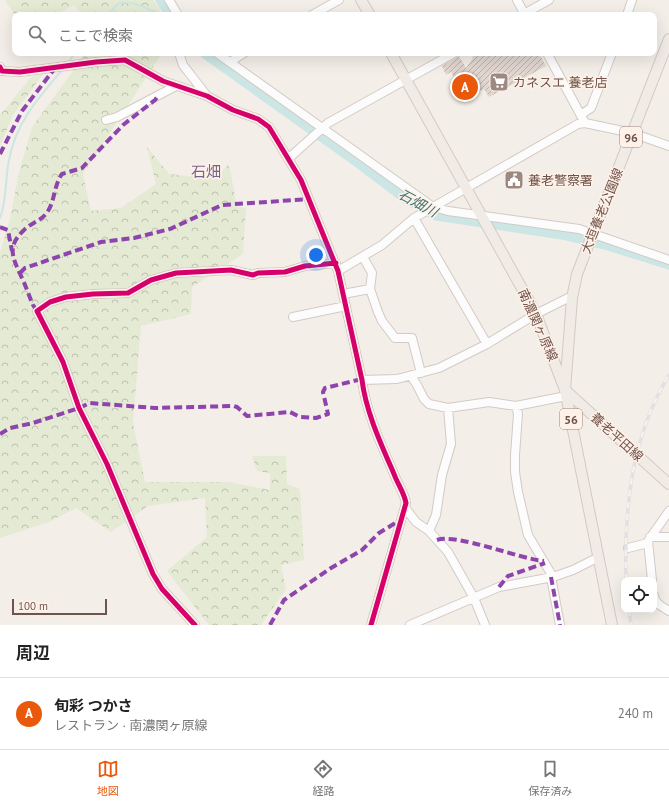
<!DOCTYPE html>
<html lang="ja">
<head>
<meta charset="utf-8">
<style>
	body { margin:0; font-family:"PT Sans","Noto Sans JP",sans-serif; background:#f6f6f6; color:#222 }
	.controls { position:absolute; right:12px; bottom:12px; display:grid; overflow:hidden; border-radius:8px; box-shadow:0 4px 16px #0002 }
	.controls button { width:36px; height:36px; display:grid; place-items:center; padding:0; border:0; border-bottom:1px solid #e0e0e0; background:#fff; color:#222; font:20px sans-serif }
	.scale { position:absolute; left:12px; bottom:10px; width:95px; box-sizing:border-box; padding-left:4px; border:2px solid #70534b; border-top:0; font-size:11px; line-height:14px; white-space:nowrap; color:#70534b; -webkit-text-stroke:3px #fef2e8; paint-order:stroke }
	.you { position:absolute; left:316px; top:255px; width:14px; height:14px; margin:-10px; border:3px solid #fff; border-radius:50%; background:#1a73e8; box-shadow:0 0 0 6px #1a73e833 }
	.badge { display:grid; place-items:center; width:26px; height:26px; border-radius:50%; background:#ea580c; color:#fff; font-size:13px; font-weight:700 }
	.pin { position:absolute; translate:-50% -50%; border:2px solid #fff; box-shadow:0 1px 4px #0006 }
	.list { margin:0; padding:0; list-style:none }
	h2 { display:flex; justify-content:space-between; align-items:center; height:52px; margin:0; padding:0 16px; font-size:17px }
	h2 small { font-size:13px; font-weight:400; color:#767676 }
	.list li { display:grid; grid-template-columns:26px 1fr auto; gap:12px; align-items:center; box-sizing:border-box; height:72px; padding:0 16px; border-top:1px solid #e0e0e0 }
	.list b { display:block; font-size:15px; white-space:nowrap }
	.list p { margin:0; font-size:13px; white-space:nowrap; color:#767676 }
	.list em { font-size:13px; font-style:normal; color:#767676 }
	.icon { flex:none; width:22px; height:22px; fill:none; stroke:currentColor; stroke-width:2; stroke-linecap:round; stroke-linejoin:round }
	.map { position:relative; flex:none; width:669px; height:625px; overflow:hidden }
	.search { position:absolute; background:#fff; box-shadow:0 4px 16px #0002; left:12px; right:12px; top:12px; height:44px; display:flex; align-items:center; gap:10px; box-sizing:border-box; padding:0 14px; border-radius:8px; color:#767676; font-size:15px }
	.sheet { height:124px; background:#fff }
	nav { display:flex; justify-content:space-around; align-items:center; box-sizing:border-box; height:56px; border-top:1px solid #e0e0e0; background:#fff; font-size:11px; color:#767676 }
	nav a { display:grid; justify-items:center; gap:2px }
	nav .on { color:#ea580c }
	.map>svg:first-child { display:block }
	.forest { fill:url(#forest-crowns) }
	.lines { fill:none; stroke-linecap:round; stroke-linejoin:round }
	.stream { stroke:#cbe6e4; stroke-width:2 }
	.river { stroke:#cbe6e4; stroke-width:11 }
	.building { fill:url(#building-hatch) }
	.minor-casing { stroke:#d3cac5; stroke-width:10 }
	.major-casing { stroke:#d3c9c5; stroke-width:12 }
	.minor { stroke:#fdfcfc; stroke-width:8 }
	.major { stroke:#f1ebe5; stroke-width:10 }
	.rail-casing { stroke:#e3e0e4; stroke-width:3.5 }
	.rail { stroke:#fef2e8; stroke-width:2; stroke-dasharray:6; stroke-linecap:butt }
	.quiet { stroke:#8e44ad; stroke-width:4; stroke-dasharray:8 4; stroke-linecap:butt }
	.cycleway-casing { stroke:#fef2e8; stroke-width:8 }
	.cycleway { stroke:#d6006c; stroke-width:5 }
	.labels { text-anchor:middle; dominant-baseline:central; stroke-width:3; stroke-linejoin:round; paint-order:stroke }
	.shield { fill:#fef2e8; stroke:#9b837a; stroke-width:1 }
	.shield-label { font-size:12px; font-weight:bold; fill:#70534b }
	.poi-label { font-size:13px; fill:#70534b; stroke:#fef2e8; text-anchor:start }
	.street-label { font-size:13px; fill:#70534b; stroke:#fef2e8 }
	.water-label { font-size:14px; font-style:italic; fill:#407375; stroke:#fef2e8 }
	.quarter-label { font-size:15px; fill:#79638c; stroke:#fef2e8 }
</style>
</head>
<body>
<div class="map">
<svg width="669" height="625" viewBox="0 0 669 625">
	<defs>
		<pattern id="forest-crowns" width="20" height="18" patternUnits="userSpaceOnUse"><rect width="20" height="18" fill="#e4ead3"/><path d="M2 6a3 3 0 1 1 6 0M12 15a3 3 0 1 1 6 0" fill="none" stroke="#bdc0ad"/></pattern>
		<pattern id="building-hatch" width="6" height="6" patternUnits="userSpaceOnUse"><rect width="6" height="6" fill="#e1d6d0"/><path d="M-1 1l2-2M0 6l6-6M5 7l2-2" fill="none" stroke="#bbb0ab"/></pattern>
	</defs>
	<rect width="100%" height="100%" fill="#f4eee8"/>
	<!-- forest -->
	<path class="forest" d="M5 0H153L163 15H83L74 5 56 15H15Z
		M86 53H162L83 174 91 211 121 208 156 184 147 147 169 174 215 179 229 164 237 207 246 208 243 254 192 287 191 314 141 326 133 423 145 482H228L270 490V473L257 471 252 456H286L287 484 300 489 304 560 281 565 286 589 261 625H209L167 571 207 537 205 498 148 506 111 532 76 508 49 522 0 538V252L10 219 19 172 32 127Z
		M44 73 13 115 0 146V115L31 77Z"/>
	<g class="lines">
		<!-- stream -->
		<path class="stream" d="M108 15C111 12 115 6 119 3 132 0 149 9 160 15
			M67 64 75 53
			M0 218C7 200 5 179 9 160 16 122 39 97 63 69"/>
		<!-- river -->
		<path class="river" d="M161 0 171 15
			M205 53 358 162 407 199 436 215 562 234 608 245 669 264"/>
	</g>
	<!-- building -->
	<path class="building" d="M471 53H539L546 66 489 97 484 89 463 101 460 95 455 94 454 91 456 88 453 83 456 81 451 72 446 75 442 66 459 56 466 68 473 58Z"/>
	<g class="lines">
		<!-- minor casing -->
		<g class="minor-casing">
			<path id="minor" d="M169 0 178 15
				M517 0 525 15
				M312 15 339 0
				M522 15 549 0
				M627 15 632 0
				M179 53 183 65 207 96
				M217 53 433 207 448 211 579 229 669 260
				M547 53 585 123
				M230 62 244 53
				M0 67 2 71 20 72 96 62 125 60 163 81 207 96 233 110 258 119 269 127 301 180 338 271 362 380C366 412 381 444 394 474 398 485 404 492 406 503L371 625
				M582 114 591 108 612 53
				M106 120 117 117 176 86
				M288 159 328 123 454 53
				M414 218 487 344
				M363 257 372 273 370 289 378 312 382 321 395 338H412L421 373
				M338 271 382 245 414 218 578 124 585 123 632 133 669 146
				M343 294 370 289
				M293 317 346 306
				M411 376 417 385 424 399 429 404 448 408 489 402 516 406 566 396
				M362 380 397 379 439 368 487 344 536 314 568 298H572
				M516 406 518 414 515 455V472L518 492 528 535 553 577
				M406 509 416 522 429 531 448 552 474 598 485 625
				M429 531 436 515 442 475 451 444 448 408
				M650 537H669
				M628 548 648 543
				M551 577 560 625
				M652 580 648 541 669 511
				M654 596C655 604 663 607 669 611
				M195 625 162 589 153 574 107 464 79 408 63 362 37 311 50 302 66 297 93 294 128 293 151 280 176 273 231 270 253 275 258 273 285 272 305 266 336 263
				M410 625 499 587 553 577 573 570 599 557"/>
		</g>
		<!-- major casing -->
		<g class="major-casing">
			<path id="major" d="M361 0 370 15
				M669 39 577 274 572 298 565 390 669 484
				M391 53 525 294 536 314 565 390 612 625"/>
		</g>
		<!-- minor -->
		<use href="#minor" class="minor"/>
		<!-- major -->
		<use href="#major" class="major"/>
		<!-- rail casing -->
		<g class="rail-casing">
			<path id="rail" d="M626 580C624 510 631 437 669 375
				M629 610 631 625"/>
		</g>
		<!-- rail -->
		<use href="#rail" class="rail"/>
		<!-- quiet -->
		<path class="quiet" d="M0 154 22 111 55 68
			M0 227 8 230 12 251
			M20 273 25 268 101 242 134 238 170 229 222 205 310 199
			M37 311 33 305C29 296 26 286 21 276 13 258 6 247 24 230 32 222 42 221 48 211 55 200 54 185 62 174L82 168 123 125 155 100 158 96
			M0 434 10 428 33 423 79 408 90 403 155 408 234 406 237 407 247 416 290 412 300 417 316 418 328 414 323 392 325 388 362 379
			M437 540C456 533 520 559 544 561
			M551 577 560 625
			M499 587 508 576 545 563
			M270 625 284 600 331 568 362 550 379 533 402 519"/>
		<!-- cycleway casing -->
		<g class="cycleway-casing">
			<path id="cycleway" d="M0 67 2 71 20 72 96 62 125 60 163 81 207 96 233 110 258 119 269 127 301 180 338 271 362 380C366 412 381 444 394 474 398 485 404 492 406 503L371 625
				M195 625 162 589 153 574 107 464 79 408 63 362 37 311 50 302 66 297 93 294 128 293 151 280 176 273 231 270 253 275 258 273 285 272 305 266 336 263"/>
		</g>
		<!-- cycleway -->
		<use href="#cycleway" class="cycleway"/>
	</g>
	<!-- icons -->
	<defs>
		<g id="supermarket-square" transform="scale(1)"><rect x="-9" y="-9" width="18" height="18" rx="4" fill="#9e8982" stroke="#fef2e8"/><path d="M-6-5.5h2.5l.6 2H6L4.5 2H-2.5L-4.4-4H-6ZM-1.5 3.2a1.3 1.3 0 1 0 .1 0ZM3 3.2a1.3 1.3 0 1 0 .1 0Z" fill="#fff"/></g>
		<g id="civic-square" transform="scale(1)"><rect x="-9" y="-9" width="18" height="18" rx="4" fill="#9e8982" stroke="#fef2e8"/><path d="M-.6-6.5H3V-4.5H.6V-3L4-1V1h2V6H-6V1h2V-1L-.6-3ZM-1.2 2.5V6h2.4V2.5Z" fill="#fff"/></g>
	</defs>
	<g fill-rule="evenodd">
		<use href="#supermarket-square" x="499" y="82"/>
		<use href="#civic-square" x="514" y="180"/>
	</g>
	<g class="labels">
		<!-- shield labels -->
		<g class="shield">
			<rect x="620" y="127" width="22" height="20" rx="3"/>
			<rect x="560" y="409" width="22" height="20" rx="3"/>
		</g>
		<g class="shield-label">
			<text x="631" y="137">96</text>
			<text x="571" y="419">56</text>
		</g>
		<!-- poi labels -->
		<g class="poi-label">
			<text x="513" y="82">カネスエ 養老店</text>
			<text x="528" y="180">養老警察署</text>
		</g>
		<!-- street labels -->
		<g class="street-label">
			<text transform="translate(602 211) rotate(-68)">大垣養老公園線</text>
			<text transform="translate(538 325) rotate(66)">南濃関ヶ原線</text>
			<text transform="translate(617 437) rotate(42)">養老平田線</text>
		</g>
		<!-- water labels -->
		<g class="water-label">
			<text transform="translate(418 203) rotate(29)">石畑川</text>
		</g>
		<!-- quarter labels -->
		<g class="quarter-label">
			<text x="206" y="171">石畑</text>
		</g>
	</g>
</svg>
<div class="controls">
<button><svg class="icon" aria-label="locate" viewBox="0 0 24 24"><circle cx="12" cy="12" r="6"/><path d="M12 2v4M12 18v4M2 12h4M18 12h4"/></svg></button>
</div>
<div class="scale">100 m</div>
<div class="you"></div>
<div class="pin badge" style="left:465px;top:87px">A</div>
<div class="search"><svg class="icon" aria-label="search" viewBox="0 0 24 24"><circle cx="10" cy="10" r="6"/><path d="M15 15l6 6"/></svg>ここで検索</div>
</div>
<section class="sheet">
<h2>周辺<small></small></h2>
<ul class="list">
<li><span class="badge">A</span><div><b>旬彩 つかさ</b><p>レストラン · 南濃関ヶ原線</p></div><em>240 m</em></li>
</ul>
</section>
<nav>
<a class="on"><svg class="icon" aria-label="map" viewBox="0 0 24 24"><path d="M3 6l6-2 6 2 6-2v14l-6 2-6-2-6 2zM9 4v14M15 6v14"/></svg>地図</a>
<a><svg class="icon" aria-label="directions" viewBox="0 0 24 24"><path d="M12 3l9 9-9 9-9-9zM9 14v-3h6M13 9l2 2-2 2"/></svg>経路</a>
<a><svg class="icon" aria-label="saved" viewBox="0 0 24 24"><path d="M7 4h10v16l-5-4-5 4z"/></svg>保存済み</a>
</nav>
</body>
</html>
